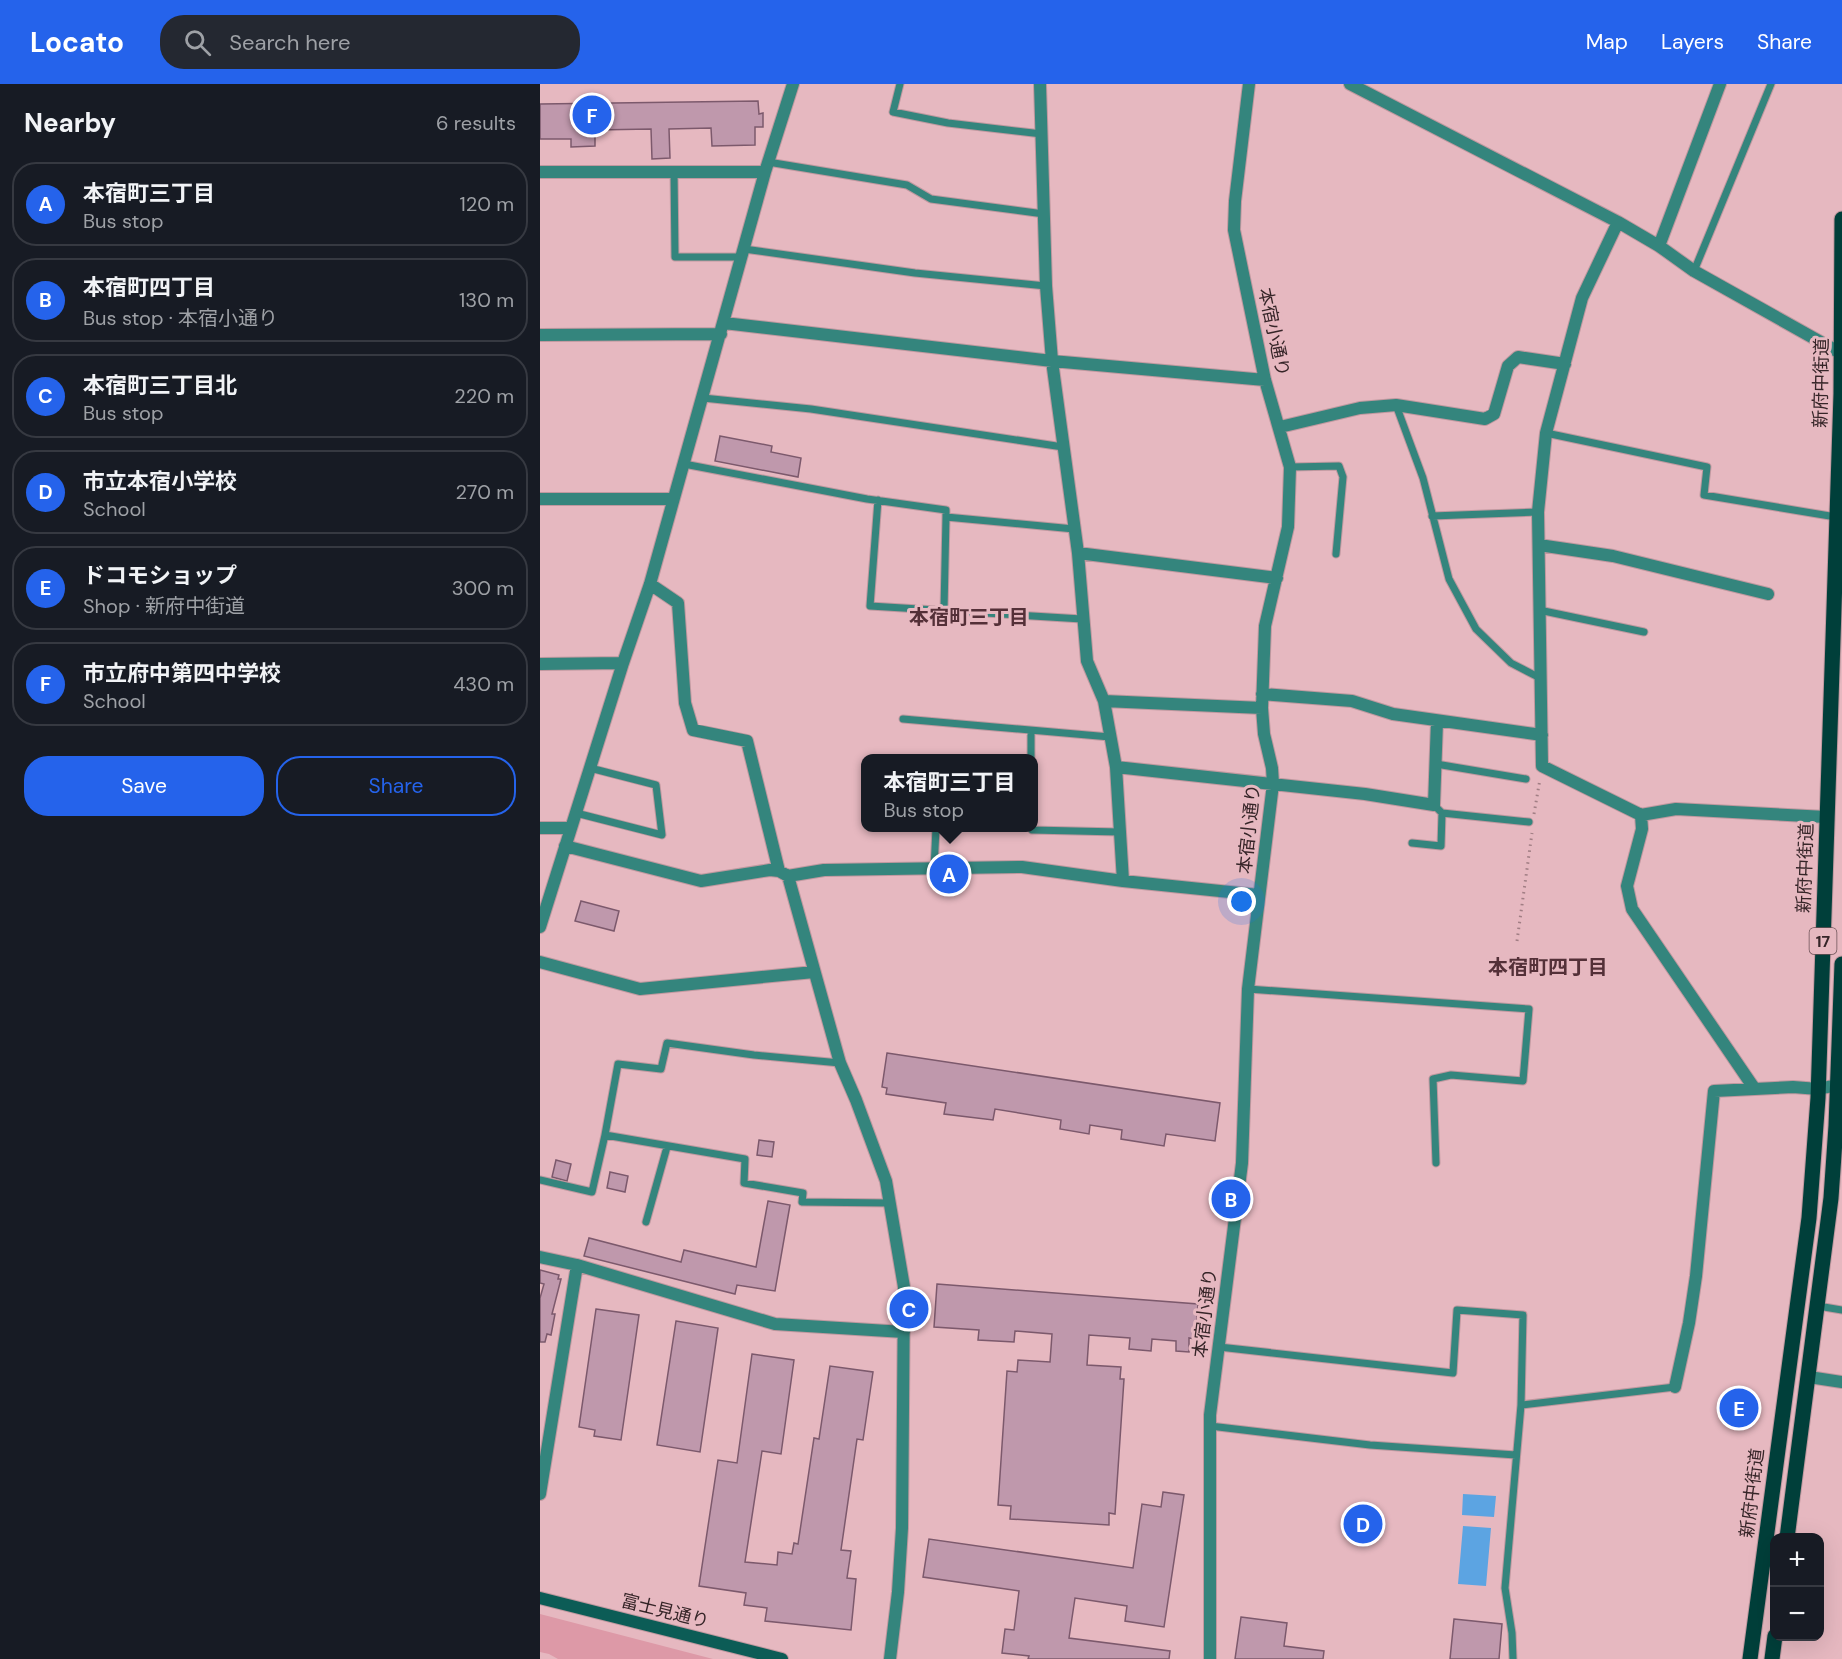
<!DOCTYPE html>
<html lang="en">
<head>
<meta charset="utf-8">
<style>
	body { margin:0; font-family:"DM Sans","Noto Sans JP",sans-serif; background:#242831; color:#f1f3f6 }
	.controls { position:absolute; right:18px; bottom:18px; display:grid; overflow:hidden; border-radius:12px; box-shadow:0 6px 24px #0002 }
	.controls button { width:54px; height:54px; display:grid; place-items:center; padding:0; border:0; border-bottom:2px solid #363941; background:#171b24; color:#f1f3f6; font:30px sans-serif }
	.you { position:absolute; left:702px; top:818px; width:21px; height:21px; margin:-15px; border:4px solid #fff; border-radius:50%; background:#1a73e8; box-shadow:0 0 0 9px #1a73e833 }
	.badge { display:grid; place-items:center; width:39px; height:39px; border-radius:50%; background:#2563eb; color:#fff; font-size:20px; font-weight:700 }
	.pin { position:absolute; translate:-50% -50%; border:3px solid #fff; box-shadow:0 2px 6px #0006 }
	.popup { position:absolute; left:321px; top:670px; width:177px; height:78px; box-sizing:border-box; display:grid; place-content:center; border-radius:12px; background:#171b24; filter:drop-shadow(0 2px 4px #0005); font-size:20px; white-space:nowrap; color:#9ea1a6 }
	.popup b { font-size:22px; color:#f1f3f6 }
	.popup::after { content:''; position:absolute; left:50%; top:100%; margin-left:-12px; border:12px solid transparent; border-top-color:#171b24 }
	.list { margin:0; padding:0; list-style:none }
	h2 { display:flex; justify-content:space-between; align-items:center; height:78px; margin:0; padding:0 24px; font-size:26px }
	h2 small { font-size:20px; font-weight:400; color:#9ea1a6 }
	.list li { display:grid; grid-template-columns:39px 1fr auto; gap:18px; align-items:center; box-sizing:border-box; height:84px; margin:0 12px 12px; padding:0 12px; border:2px solid #363941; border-radius:24px }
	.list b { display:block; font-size:22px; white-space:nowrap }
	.list p { margin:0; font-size:20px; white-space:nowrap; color:#9ea1a6 }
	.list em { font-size:20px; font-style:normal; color:#9ea1a6 }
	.actions { display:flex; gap:12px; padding:18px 24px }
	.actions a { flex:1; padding:14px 0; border:2px solid #2563eb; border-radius:24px; text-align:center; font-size:21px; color:#2563eb }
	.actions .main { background:#2563eb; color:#fff }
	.icon { flex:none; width:33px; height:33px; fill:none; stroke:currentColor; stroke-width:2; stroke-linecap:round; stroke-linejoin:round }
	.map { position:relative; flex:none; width:1302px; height:1575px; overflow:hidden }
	header { display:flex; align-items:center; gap:36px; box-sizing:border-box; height:84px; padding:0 30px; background:#2563eb; color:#fff }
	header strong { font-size:28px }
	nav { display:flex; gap:33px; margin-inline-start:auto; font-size:21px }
	.search { width:420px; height:54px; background:#242831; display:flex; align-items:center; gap:15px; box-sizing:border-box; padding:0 21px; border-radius:24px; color:#9ea1a6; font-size:22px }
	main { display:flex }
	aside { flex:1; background:#171b24 }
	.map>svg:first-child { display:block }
	.green { fill:#dd99a7 }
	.water { fill:#5ca4e2 }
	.building { fill:#bf98ac; stroke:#7c596c; stroke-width:1.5 }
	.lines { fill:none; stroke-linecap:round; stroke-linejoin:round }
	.lane-casing { stroke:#bf989f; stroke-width:9 }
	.street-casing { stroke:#bf989f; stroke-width:14 }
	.secondary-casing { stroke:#bf989f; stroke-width:14 }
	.primary-casing { stroke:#bf989f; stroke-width:17 }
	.path { stroke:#a17e84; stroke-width:3; stroke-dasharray:1.5 4.5; stroke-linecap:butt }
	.lane { stroke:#34857d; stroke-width:7 }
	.street { stroke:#34857d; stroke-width:12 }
	.secondary { stroke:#0c5c56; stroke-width:12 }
	.primary { stroke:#003f3a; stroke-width:15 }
	.labels { text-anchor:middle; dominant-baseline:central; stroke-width:6; stroke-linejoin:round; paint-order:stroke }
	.shield { fill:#e6b8c0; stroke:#6b5156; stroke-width:1.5 }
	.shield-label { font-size:16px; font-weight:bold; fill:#362528 }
	.street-label { font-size:18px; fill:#362528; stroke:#e6b8c0 }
	.neighbourhood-label { font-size:20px; font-weight:bold; fill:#543038; stroke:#e6b8c0 }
</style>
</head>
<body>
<header>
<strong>Locato</strong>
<div class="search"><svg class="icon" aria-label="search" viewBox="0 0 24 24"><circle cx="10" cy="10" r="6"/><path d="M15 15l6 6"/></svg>Search here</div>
<nav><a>Map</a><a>Layers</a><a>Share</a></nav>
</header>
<main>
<aside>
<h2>Nearby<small>6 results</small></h2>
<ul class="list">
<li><span class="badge">A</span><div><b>本宿町三丁目</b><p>Bus stop</p></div><em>120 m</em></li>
<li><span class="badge">B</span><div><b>本宿町四丁目</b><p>Bus stop · 本宿小通り</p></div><em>130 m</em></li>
<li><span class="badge">C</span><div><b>本宿町三丁目北</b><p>Bus stop</p></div><em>220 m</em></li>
<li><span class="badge">D</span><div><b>市立本宿小学校</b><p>School</p></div><em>270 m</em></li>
<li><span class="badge">E</span><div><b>ドコモショップ</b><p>Shop · 新府中街道</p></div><em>300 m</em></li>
<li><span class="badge">F</span><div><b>市立府中第四中学校</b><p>School</p></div><em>430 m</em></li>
</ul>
<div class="actions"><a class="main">Save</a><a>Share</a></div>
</aside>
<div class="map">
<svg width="1302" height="1575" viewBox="0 0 1302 1575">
	<rect width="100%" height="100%" fill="#e6b8c0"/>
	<!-- green -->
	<path class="green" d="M0 1530 173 1575H18L9 1570 0 1568Z"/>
	<!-- water -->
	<path class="water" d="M923 1410 956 1412 954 1433 922 1431Z
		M923 1442 951 1444 946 1502 918 1500Z"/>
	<!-- building -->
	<path class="building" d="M218 17 219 30 223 29V43H215V61L172 62 171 44 129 45 130 74 112 75 111 45 55 46V62L31 63V55H0V20Z
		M180 352 232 362 231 368 261 374 258 393 175 377Z
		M41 817 79 827 74 847 35 837Z
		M347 969 680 1019 675 1057 626 1050 624 1062 581 1055 582 1046 550 1041 549 1050 520 1045 521 1036 455 1025 453 1036 404 1030 406 1019 346 1010 347 1004 342 1003Z
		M219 1056 234 1058 232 1073 217 1071Z
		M16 1076 31 1080 27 1097 12 1093Z
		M70 1088 88 1092 85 1108 67 1104Z
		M228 1117 250 1121 235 1207 197 1201 195 1210 44 1172 49 1154 141 1178 144 1166 216 1183Z
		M0 1186 19 1191 18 1195H21L12 1230H15L11 1251 7 1250 5 1258H0V1214L4 1200 0 1199Z
		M397 1200 658 1220 655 1255 649 1254V1268L636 1267V1257L612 1255 611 1267 589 1265 590 1254 549 1251 547 1281 581 1283 580 1295H584L575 1430 569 1429V1441L470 1435 471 1422 458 1421 467 1287 477 1288 478 1276 510 1278 512 1250 475 1247 474 1258 438 1256 439 1246 394 1243Z
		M56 1225 99 1231 81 1356 54 1352 55 1346 39 1343Z
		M136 1237 178 1244 160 1368 117 1361Z
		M212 1270 254 1276 241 1370 222 1367 205 1478 237 1481 238 1468 252 1470 254 1459 258 1460 274 1354 279 1355 290 1282 333 1288 323 1356 317 1355 301 1466 311 1467 307 1494 316 1495 311 1546 225 1537 227 1524 204 1521 206 1509 159 1502 178 1376 197 1379Z
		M623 1408 644 1411 624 1543 585 1537 587 1522 535 1514 529 1554 630 1567 629 1575H488L489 1572 462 1569 465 1545 474 1546 479 1507 383 1493 389 1455 593 1484 602 1420 621 1423Z
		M701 1533 747 1539 744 1562 784 1567 783 1575H695Z
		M914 1535 962 1540 959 1575H910Z"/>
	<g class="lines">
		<!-- lane casing -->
		<g class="lane-casing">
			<path id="lane" d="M360 0 353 28 408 39 502 50
				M228 78 367 101 391 115 504 130
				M134 87 135 173H202
				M204 165 375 189 506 202
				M1154 187 1231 0
				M163 314 271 325 523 363
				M856 321 883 394 909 495 936 545 971 579 1000 594
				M1006 349 1167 383 1164 411 1296 433
				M144 380 327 415 406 426V433L534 445
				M750 383 799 382 803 393 796 470
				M338 416 330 522 542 535
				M892 432 998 428
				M404 526 406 433
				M999 526 1104 548
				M363 635 570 653
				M491 647V674
				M896 680 986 695
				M894 721 902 729 989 738
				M36 729 122 751 116 701 50 684
				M492 744V746L579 748
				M872 759 901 762 902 729
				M394 785 396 744
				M708 905 989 925 983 997 911 991 893 995 896 1079
				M65 1051 78 980 121 985 127 959 214 971 300 979
				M0 1096 52 1108 65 1051 205 1075 204 1099 263 1109 262 1118 350 1119
				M106 1138 127 1063
				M1278 1222 1302 1226
				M679 1263 913 1289 917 1226 983 1231 981 1321 965 1504 972 1549 973 1575
				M981 1321 1135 1303
				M670 1342 830 1361 976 1371"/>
		</g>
		<!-- street casing -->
		<g class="street-casing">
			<path id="street" d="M500 0 506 202 512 277 538 469 547 577 564 617 576 683 583 797
				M810 0 1078 138 1119 162 1154 187 1302 270
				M0 88H225
				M1078 138 1042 214 1006 349 998 428 1002 682 1101 731 1136 725 1286 733
				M1119 162 1180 0
				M184 239 512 277 725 296
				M0 251 181 250
				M740 343 820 324 856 321 945 335 954 330 968 282 978 273 1025 280
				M0 415H133
				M999 461 1073 472 1228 510
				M538 469 737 494
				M110 500 138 519 145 619 153 646 207 657 239 787
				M0 580 83 579
				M722 610 812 617 853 630 1002 651
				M564 617 722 624
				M576 683 825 710 894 721 897 637
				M1101 731 1102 745 1087 802 1092 825 1214 1004
				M0 744H31
				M25 762 161 797 230 786 239 787 248 792 284 786 482 783 583 797 719 811
				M248 792 300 979 316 1016 346 1097 364 1203 362 1444 358 1508 350 1575
				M0 843 83 579 110 500 225 88 253 0
				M0 878 100 905 274 888
				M0 1173 37 1181 235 1240 364 1248
				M1269 1293 1302 1298
				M1135 1303 1149 1239 1156 1192 1174 1007 1253 1003 1278 1005 1302 1000
				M0 1410 37 1181
				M670 1575V1331L702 1079 708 905 733 700 732 684 724 650 722 624 725 542 748 443 750 383 725 296 694 146 695 117 709 0"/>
		</g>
		<!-- secondary casing -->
		<g class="secondary-casing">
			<path id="secondary" d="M0 1514 242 1575"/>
		</g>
		<!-- primary casing -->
		<g class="primary-casing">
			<path id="primary" d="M1247 1454 1291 1114 1296 1042 1302 880
				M1210 1575 1269 1134 1278 1014 1301 310 1302 135
				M1232 1575 1235 1552"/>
		</g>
		<!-- path -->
		<path class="path" d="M994 730 1000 695
			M977 857 992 749"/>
		<!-- lane -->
		<use href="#lane" class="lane"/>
		<!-- street -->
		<use href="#street" class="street"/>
		<!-- secondary -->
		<use href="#secondary" class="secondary"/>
		<!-- primary -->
		<use href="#primary" class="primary"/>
	</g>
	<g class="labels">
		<!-- shield labels -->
		<rect class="shield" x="1269.5" y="844" width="27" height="26" rx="4.5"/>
		<g class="shield-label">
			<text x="1283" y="857">17</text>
		</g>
		<!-- street labels -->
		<g class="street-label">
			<text transform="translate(734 248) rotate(78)">本宿小通り</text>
			<text transform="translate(1281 299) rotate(-89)">新府中街道</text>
			<text transform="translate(709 745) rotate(-84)">本宿小通り</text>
			<text transform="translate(1265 784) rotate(-88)">新府中街道</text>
			<text transform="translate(665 1229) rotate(-83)">本宿小通り</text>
			<text transform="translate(1212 1409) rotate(-83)">新府中街道</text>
			<text transform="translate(125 1527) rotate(14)">富士見通り</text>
		</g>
		<!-- neighbourhood labels -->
		<g class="neighbourhood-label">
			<text x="429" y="533">本宿町三丁目</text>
			<text x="1008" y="883">本宿町四丁目</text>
		</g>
	</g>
</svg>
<div class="controls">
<button>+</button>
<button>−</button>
</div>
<div class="you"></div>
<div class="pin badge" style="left:409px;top:790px">A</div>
<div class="popup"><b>本宿町三丁目</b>Bus stop</div>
<div class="pin badge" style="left:691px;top:1115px">B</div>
<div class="pin badge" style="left:369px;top:1225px">C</div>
<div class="pin badge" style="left:823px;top:1440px">D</div>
<div class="pin badge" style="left:1199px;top:1324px">E</div>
<div class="pin badge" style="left:52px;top:31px">F</div>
</div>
</main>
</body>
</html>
